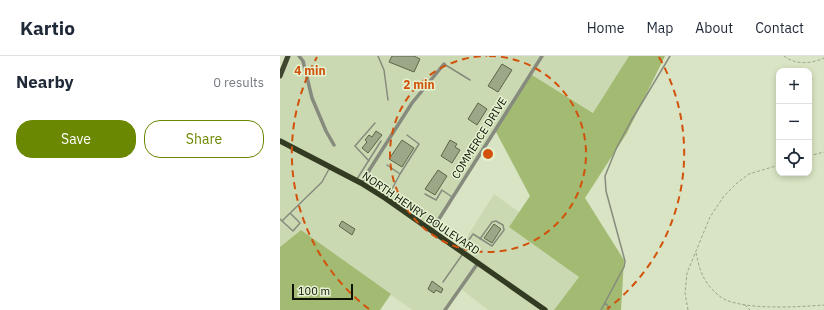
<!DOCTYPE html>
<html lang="en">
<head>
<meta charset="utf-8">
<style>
	body { margin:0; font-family:"IBM Plex Sans",sans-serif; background:#f2f2f3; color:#1f2937 }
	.controls { position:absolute; right:12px; top:12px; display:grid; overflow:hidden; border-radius:8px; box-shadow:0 2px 6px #0003 }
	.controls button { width:36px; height:36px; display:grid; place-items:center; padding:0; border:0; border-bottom:1px solid #e0e1e3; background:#fff; color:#1f2937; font:20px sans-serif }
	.scale { position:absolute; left:12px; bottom:10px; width:61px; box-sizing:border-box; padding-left:4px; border:2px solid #0e1207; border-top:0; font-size:11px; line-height:14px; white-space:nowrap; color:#0e1207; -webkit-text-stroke:3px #e5f2d0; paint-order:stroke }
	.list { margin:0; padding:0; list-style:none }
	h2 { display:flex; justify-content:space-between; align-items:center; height:52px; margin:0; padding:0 16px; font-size:17px }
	h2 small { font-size:13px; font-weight:400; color:#747a83 }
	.actions { display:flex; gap:8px; padding:12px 16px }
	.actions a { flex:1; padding:9px 0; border:1px solid #6a8801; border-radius:16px; text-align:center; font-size:14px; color:#6a8801 }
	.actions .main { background:#6a8801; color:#fff }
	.icon { flex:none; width:22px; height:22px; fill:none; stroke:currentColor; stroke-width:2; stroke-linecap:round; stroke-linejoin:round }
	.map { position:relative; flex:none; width:544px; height:254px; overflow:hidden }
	header { display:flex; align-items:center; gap:24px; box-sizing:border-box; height:56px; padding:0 20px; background:#fff; border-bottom:1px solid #e0e1e3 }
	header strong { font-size:19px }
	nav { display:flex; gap:22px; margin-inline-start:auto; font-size:14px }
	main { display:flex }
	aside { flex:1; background:#fff }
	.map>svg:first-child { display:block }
	.built { fill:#cbd9b2 }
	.green { fill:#a2ba72 }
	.building { fill:#9ba787; stroke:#5c6649 }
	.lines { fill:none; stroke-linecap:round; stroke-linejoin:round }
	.path { stroke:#9ba58a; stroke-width:1; stroke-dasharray:3 2; stroke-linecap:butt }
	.service { stroke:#868b7d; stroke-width:1.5 }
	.minor { stroke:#868b7d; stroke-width:3.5 }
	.primary { stroke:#3f4730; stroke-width:5 }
	.trunk { stroke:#333c22; stroke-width:5.5 }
	.ring { fill:none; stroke:#d2520c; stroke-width:2; stroke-dasharray:7 5 }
	.labels { text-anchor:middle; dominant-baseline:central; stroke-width:3; stroke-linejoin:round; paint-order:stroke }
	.street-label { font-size:11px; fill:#0e1207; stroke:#e5f2d0 }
	.centre { fill:#d2520c; stroke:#e5f2d0; stroke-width:2 }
	.ring-label { font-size:12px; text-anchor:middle; font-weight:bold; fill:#d2520c; stroke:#e5f2d0; stroke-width:3; stroke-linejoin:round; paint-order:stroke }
</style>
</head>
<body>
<header>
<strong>Kartio</strong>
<nav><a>Home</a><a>Map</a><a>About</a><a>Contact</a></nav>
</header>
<main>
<aside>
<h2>Nearby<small>0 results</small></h2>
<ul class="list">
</ul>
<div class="actions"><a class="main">Save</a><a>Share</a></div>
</aside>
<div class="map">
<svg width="544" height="254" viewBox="0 0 544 254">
	<rect width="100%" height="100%" fill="#d8e4c3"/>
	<!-- built -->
	<path class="built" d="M5 0H349L314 57 252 19 176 132 152 174 180 192 214 138 239 156 229 171 299 221 274 254H208L181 233 167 254H132L21 174 0 191V16Z"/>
	<!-- green -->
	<path class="green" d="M349 0H385L347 77 305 142 344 204 341 254H274L299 221 229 171 250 140 215 74 252 19 313 57Z
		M21 174 111 238 100 254H0V191Z"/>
	<!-- building -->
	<path class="building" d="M112 0H134L140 3 134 16 109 6Z
		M222 8 232 14 218 36 208 30Z
		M198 47 207 53 197 69 188 63Z
		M96 75 102 79 88 97 82 92 87 86 85 84 89 79 92 81Z
		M122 84 134 92 122 111 109 103Z
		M170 84 177 88 175 91 180 94 172 107 161 100Z
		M158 114 167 120 155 139 145 133Z
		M62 165 75 173 72 179 59 170Z
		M214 168 221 173 212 187 204 182Z
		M152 225 163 233 161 237 156 234 154 237 148 233Z"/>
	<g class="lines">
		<!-- path -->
		<path class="path" d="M504 0C515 9 531 8 544 2
			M529 100 544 96
			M416 197C418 204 419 213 423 220 427 229 437 240 446 244 470 254 518 251 544 249
			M465 249 470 254
			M408 254 405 237 407 217 430 161 444 140 457 127 469 118 499 109"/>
		<!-- service -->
		<path class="service" d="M98 0 104 14 108 44
			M164 8 190 24
			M89 105 75 90 95 67
			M120 118 139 88 127 79
			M77 123 101 85
			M145 138 156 144 162 134 172 141
			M106 141 111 135 120 118 107 109
			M0 163 2 165 42 126 49 113
			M2 165 13 175 20 167 11 158
			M182 194 193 178 212 190 224 174 223 169 216 165 212 166 200 183
			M163 226 182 199
			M325 247 328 250 329 254
			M321 254 344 211 345 205 326 135 325 120 336 93 351 65 390 0"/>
		<!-- minor -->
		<path class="minor" d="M19 0 23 5 32 42 46 75 54 89
			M81 127 132 47 164 8
			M152 174 262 0
			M165 254 198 207"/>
		<!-- primary -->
		<path class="primary" d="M0 20 8 0"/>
		<!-- trunk -->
		<path class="trunk" d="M0 85 81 127 105 142 265 254"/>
	</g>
	<!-- distance rings -->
	<g class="ring">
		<path d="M209 0A98 98 0 1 1 207 0"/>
		<path d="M89 253A196 196 0 0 1 37 1M379 1A196 196 0 0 1 327 253"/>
	</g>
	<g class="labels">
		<!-- street labels -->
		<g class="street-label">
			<text transform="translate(199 82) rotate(-58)">COMMERCE DRIVE</text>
			<text transform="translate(141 157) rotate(34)">NORTH HENRY BOULEVARD</text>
		</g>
	</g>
	<circle cx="208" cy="98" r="6" class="centre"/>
	<g class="ring-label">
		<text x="30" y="19">4 min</text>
		<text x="139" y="33">2 min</text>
	</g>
</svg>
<div class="controls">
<button>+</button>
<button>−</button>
<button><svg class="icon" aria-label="locate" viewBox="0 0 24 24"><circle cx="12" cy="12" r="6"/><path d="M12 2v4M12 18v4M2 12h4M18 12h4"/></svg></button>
</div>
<div class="scale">100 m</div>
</div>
</main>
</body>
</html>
